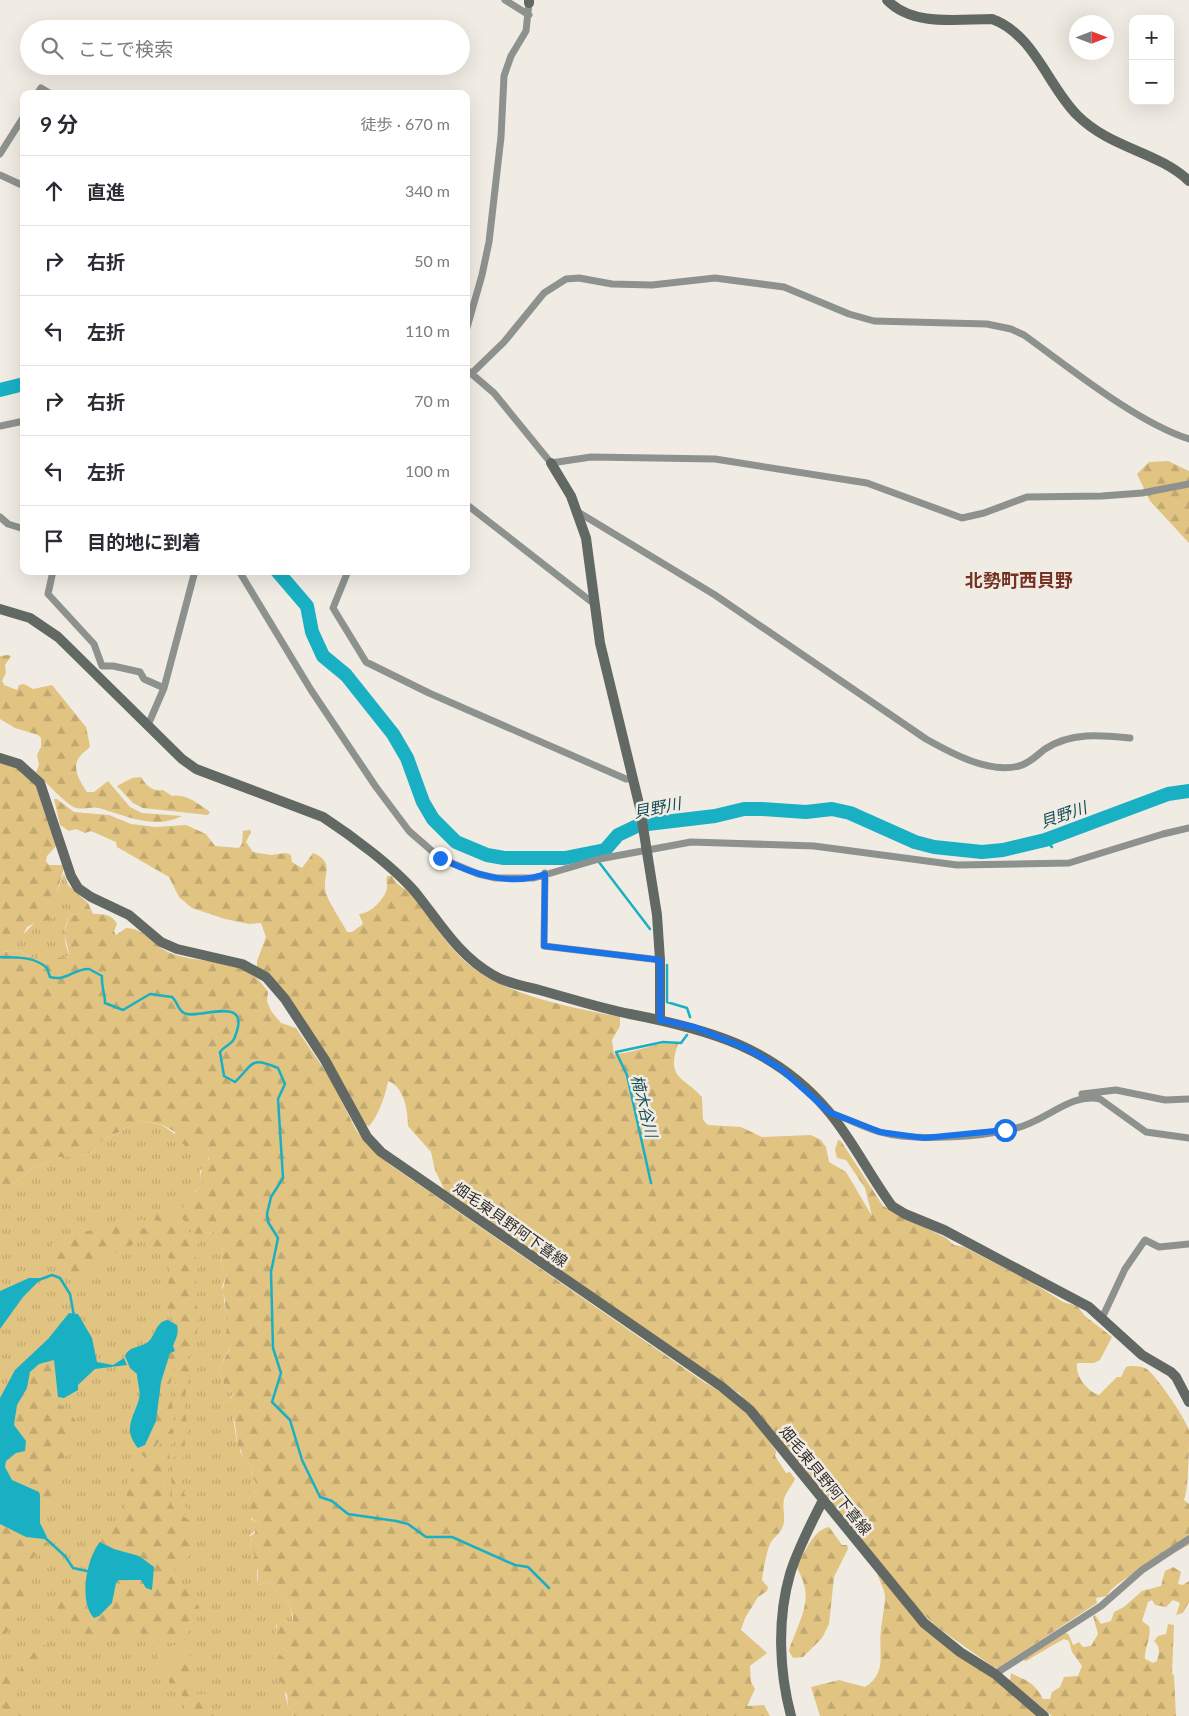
<!DOCTYPE html>
<html lang="ja">
<head>
<meta charset="utf-8">
<style>
	body { margin:0; font-family:Lato,"Noto Sans JP",sans-serif; background:#f7f7f7; color:#2b2b33 }
	.controls { position:absolute; right:15px; top:15px; display:grid; overflow:hidden; border-radius:10px; box-shadow:0 5px 20px #0002 }
	.controls button { width:45px; height:45px; display:grid; place-items:center; padding:0; border:0; border-bottom:1px solid #e1e1e2; background:#fff; color:#2b2b33; font:25px sans-serif }
	.compass { position:absolute; left:1069px; top:15px; width:45px; height:45px; border-radius:50%; background:#fff; box-shadow:0 5px 20px #0002; rotate:90deg }
	.stop { position:absolute; width:15px; height:15px; margin:-11px; border:4px solid #1a73e8; border-radius:50%; background:#fff }
	.stop.end { background:#1a73e8; border-color:#fff; box-shadow:0 1px 5px #0008 }
	.list { margin:0; padding:0; list-style:none }
	h2 { display:flex; justify-content:space-between; align-items:center; height:65px; margin:0; padding:0 20px; font-size:21px }
	h2 small { font-size:16px; font-weight:400; color:#7c7c81 }
	.list li { display:grid; grid-template-columns:32px 1fr auto; gap:15px; align-items:center; box-sizing:border-box; height:70px; padding:0 20px; border-top:1px solid #e1e1e2 }
	.list b { display:block; font-size:19px; white-space:nowrap }
	.list em { font-size:16px; font-style:normal; color:#7c7c81 }
	.icon { flex:none; width:28px; height:28px; fill:none; stroke:currentColor; stroke-width:2; stroke-linecap:round; stroke-linejoin:round }
	.map { position:relative; flex:none; width:1189px; height:1716px; overflow:hidden }
	.search { position:absolute; background:#fff; box-shadow:0 5px 20px #0002; left:20px; top:20px; width:450px; height:55px; display:flex; align-items:center; gap:12px; box-sizing:border-box; padding:0 18px; border-radius:28px; color:#7c7c81; font-size:19px }
	.panel { position:absolute; background:#fff; box-shadow:0 5px 20px #0002; left:20px; top:90px; width:450px; height:485px; border-radius:10px }
	.map>svg:first-child { display:block }
	.grass { fill:url(#grass-tufts) }
	.forest { fill:url(#forest-firs) }
	.water { fill:#1ab0c3 }
	.lines { fill:none; stroke-linecap:round; stroke-linejoin:round }
	.stream { stroke:#1ab0c3; stroke-width:2.5 }
	.river { stroke:#1ab0c3; stroke-width:14 }
	.street { stroke:#8e928f; stroke-width:7 }
	.secondary { stroke:#626864; stroke-width:10 }
	.route { stroke:#1a73e8; stroke-width:6 }
	.labels { text-anchor:middle; dominant-baseline:central; stroke-width:5; stroke-linejoin:round; paint-order:stroke }
	.street-label { font-size:15px; fill:#2f2d2a; stroke:#f1ece3 }
	.water-label { font-size:16px; font-style:italic; fill:#144d55; stroke:#f1ece3 }
	.quarter-label { font-size:18px; font-weight:bold; fill:#753023; stroke:#f1ece3 }
</style>
</head>
<body>
<div class="map">
<svg width="1189" height="1716" viewBox="0 0 1189 1716">
	<defs>
		<pattern id="grass-tufts" width="24" height="20" patternUnits="userSpaceOnUse" patternTransform="scale(1.25)"><rect width="24" height="20" fill="#e1c382"/><path d="M3 7l-1-3M5 7V3M7 7l1-3M15 17l-1-3M17 17v-4M19 17l1-3" fill="none" stroke="#c1a870"/></pattern>
		<pattern id="forest-firs" width="22" height="20" patternUnits="userSpaceOnUse" patternTransform="scale(1.25)"><rect width="22" height="20" fill="#e1c382"/><path d="M5 1l3.5 6h-7zM16 11l3.5 6h-7z" fill="#c1a870"/></pattern>
	</defs>
	<rect width="100%" height="100%" fill="#f1ece3"/>
	<!-- grass -->
	<path class="grass" d="M64 874 68 885 88 903 80 908 78 914 69 916C63 931 63 941 70 956L61 958 51 957 50 954 35 959 19 950 2 952C19 940 48 912 57 892 60 886 60 880 64 874Z
		M141 1121 162 1125 192 1146 208 1148C212 1157 206 1164 200 1171L202 1186 193 1193 203 1233 214 1232 223 1245 221 1266 227 1274 222 1287C225 1297 223 1307 229 1316 228 1327 223 1339 230 1348L219 1368 224 1384 233 1394 230 1398 237 1443 243 1458C250 1465 254 1465 252 1476L257 1485V1491L254 1493 251 1519 256 1522V1530L249 1536 252 1538 250 1547 256 1555 254 1561C260 1569 255 1576 259 1585L266 1582 271 1584 290 1606 294 1628 283 1620 276 1623 278 1647 287 1651 290 1657 286 1659 273 1652 278 1662 288 1707 294 1710 292 1716H0V1185H12L31 1169 50 1162 54 1157H78L92 1152 103 1140Z"/>
	<!-- forest -->
	<path class="forest" d="M1168 461 1189 471V543L1150 501 1137 474 1149 462Z
		M8 655 11 656 5 665 6 673 2 681 4 685 17 690 19 685 24 684 33 689 52 685 86 727 90 746C87 751 84 751 81 755 70 767 80 781 87 792H94L108 781 130 807 142 813 182 816C155 830 126 816 99 808 93 806 84 810 76 808 67 805 43 780 36 772L39 765 37 755 41 747V738L38 735 15 728 0 719V656Z
		M0 763 17 768 35 783 57 845 47 856 46 861 49 865H63L64 868 57 892 59 902 54 916 49 920 35 923 27 927 20 940 3 952 19 950 35 959 38 958V952L46 951C54 958 59 959 70 956L64 934 69 916 78 914 80 908 88 903 93 914C103 914 112 914 117 924L114 931 116 935 126 928C144 928 153 945 168 952 203 967 243 953 268 992L267 1001 271 1011 281 1023 296 1028 330 1078 356 1130 366 1143 389 1164 704 1382 734 1400 763 1432 776 1451 775 1456 786 1473 790 1472 795 1479C792 1486 786 1492 784 1499 782 1509 786 1517 783 1526 780 1534 775 1536 771 1542 767 1549 763 1571 762 1580L768 1587 767 1591 758 1597 745 1618 741 1630 767 1653 750 1666 751 1682 755 1689 747 1706 764 1705 770 1716H292L294 1710 288 1707 287 1694 281 1689 282 1683 277 1678 278 1662 274 1658 266 1657 268 1653C278 1651 279 1655 286 1659L289 1657 287 1651 278 1647 274 1635 277 1628 275 1616 279 1617 293 1627V1618L290 1606 271 1584 266 1582 258 1585V1570L255 1567 256 1564 253 1560 255 1555 250 1547 252 1539 249 1537 255 1533 256 1522 249 1516C249 1506 248 1497 257 1491V1485L252 1476C254 1465 250 1465 243 1458L241 1450 238 1448 235 1423 228 1403 233 1394 224 1384 219 1368 230 1349C222 1340 228 1326 229 1316 223 1307 227 1299 222 1291L227 1274 221 1266 223 1245 218 1241 214 1232 203 1233 199 1237 196 1235 181 1217 185 1200 202 1186C200 1174 200 1167 209 1159V1149L194 1151 192 1146H185L176 1137 175 1132 163 1125 141 1121 103 1140 92 1152 78 1157H54L50 1162 31 1169 12 1185H0Z
		M141 777C146 786 154 792 163 790L172 796C185 793 199 804 210 812L208 815 143 808 133 803 117 786 132 778Z
		M54 799H57L74 812 109 815 131 824 156 827 186 825 206 834 215 846 239 848 242 844 243 831 250 830 251 832 246 842 253 852 271 855 286 853 291 855 292 862 302 868 313 853C337 863 321 876 326 893 330 905 341 920 347 932H352L363 924 359 914C370 914 385 899 387 888 387 884 386 880 387 876H392C400 890 405 886 413 896 432 920 447 948 472 967 513 998 571 1007 620 1017V1026L612 1040 614 1054C636 1054 657 1040 678 1044 666 1079 683 1076 702 1097L703 1120 708 1125 741 1127 762 1137 811 1135 821 1140 826 1147 829 1162 846 1172 872 1216 865 1188 846 1160 837 1158 835 1150 838 1140 841 1141 883 1206 946 1238 954 1245 964 1247 1028 1280 1063 1302 1077 1306 1085 1316 1112 1337 1100 1360 1094 1363H1077C1075 1376 1088 1392 1099 1395L1117 1377H1121L1126 1367C1131 1365 1140 1366 1145 1368 1154 1372 1187 1420 1189 1431 1189 1444 1189 1488 1184 1500L1189 1504V1545C1176 1552 1108 1583 1108 1596L1096 1598 1097 1603 998 1668 993 1667 936 1626 919 1610 739 1393 704 1371 446 1193 435 1170 431 1152 408 1126C408 1111 404 1086 388 1081 386 1094 378 1117 369 1126L363 1124 348 1094 257 967V961L266 937 261 923 249 924 225 919 192 908 179 897 169 877 117 847 116 842 91 831 85 833 76 829 69 831 60 825Z
		M151 1213 172 1214 199 1242 194 1250 198 1265 196 1284 188 1290 194 1295 199 1314 195 1352 179 1364 172 1373 170 1388 174 1420 151 1453 145 1458 137 1450 152 1432 161 1382 170 1353 175 1351 172 1347 177 1337V1325C169 1318 160 1294 168 1285L170 1259 158 1249 139 1241 130 1246H119L116 1253 96 1261 84 1275H75L59 1265 42 1259 51 1244 59 1242 61 1238C88 1228 117 1229 143 1219L146 1223 129 1233 147 1227 162 1225 159 1221 147 1219Z
		M54 1360 58 1389 57 1401 66 1411 71 1413 78 1425 72 1441 67 1445 68 1455 61 1459 65 1470 56 1482 59 1492 52 1502 41 1500 39 1492 12 1480 5 1467 6 1461 20 1451 19 1430 14 1425 17 1405 27 1388 30 1372 39 1364Z
		M187 1363 192 1370C188 1381 185 1393 184 1404 184 1408 188 1425 188 1431 182 1437 186 1449 186 1457L181 1458C182 1467 178 1474 179 1483L185 1485 184 1494 189 1500 184 1505 191 1512 190 1516C158 1512 177 1446 179 1428 180 1408 170 1389 177 1370Z
		M171 1429H174C171 1452 163 1480 171 1503 175 1515 196 1519 195 1531 195 1539 192 1546 192 1554L177 1565 171 1576 178 1585H186L192 1590V1595L189 1597 190 1606 196 1603 199 1606 198 1616 194 1614 193 1629 187 1632 186 1640 174 1643H160L156 1637H144L140 1632H132V1636L125 1635 120 1639H93L71 1633 68 1627 59 1625 45 1641H43L53 1626 56 1610 65 1596 74 1584 87 1575V1608L90 1613 99 1616 112 1603 117 1581 141 1580 145 1584 154 1567 139 1556 114 1549 101 1542C104 1525 114 1527 121 1517 128 1505 127 1489 127 1477L132 1468C153 1462 158 1445 171 1429Z
		M0 1524 26 1537 41 1538 48 1544 31 1559 27 1580 24 1584 27 1604 3 1638H0Z
		M829 1527 842 1545H847L848 1549 834 1577 829 1624 822 1638 803 1657 793 1658 789 1651C794 1632 811 1606 804 1585 803 1579 799 1573 797 1567 804 1553 813 1530 829 1527Z
		M1173 1567 1181 1572 1178 1584 1183 1585 1189 1581V1602L1183 1613 1176 1615 1180 1603 1173 1600 1166 1607 1155 1605 1152 1600 1148 1602 1142 1621 1149 1626C1152 1637 1144 1648 1145 1659L1153 1663 1157 1661C1159 1653 1161 1647 1154 1641L1158 1636 1166 1634 1168 1624 1174 1625 1172 1674 1174 1675 1176 1716H1052L1010 1681 1011 1673C1028 1682 1033 1681 1043 1699H1050L1052 1692 1060 1687 1064 1677 1078 1676 1082 1666 1072 1652 1069 1641 1064 1639C1051 1646 1039 1653 1026 1661L1023 1660 1065 1632 1069 1635 1073 1645 1079 1642 1083 1647 1091 1646 1098 1634 1093 1616 1095 1615 1101 1624 1111 1621 1114 1612 1124 1607 1142 1591 1161 1586 1165 1571Z
		M877 1573 983 1671 1040 1716H820L811 1687 839 1680 865 1687C888 1672 878 1653 881 1630 882 1619 885 1607 885 1595 884 1588 879 1580 877 1573Z
		M39 1645 49 1646 50 1657 33 1671V1678L24 1684 16 1695 18 1699 15 1702 21 1716H6L2 1703 5 1697 0 1691V1670L15 1678Z
		M174 1645 186 1649 192 1661 191 1691 195 1694H208L212 1708 220 1716H190C181 1707 187 1695 174 1683L170 1684 164 1665 157 1657V1648L164 1649 165 1660 174 1661 176 1657 170 1646Z"/>
	<!-- water -->
	<path class="water" d="M29 1278H39V1281L23 1297 0 1329V1291Z
		M69 1313 78 1314 92 1338 97 1362 113 1365 124 1358 127 1365 95 1369 78 1385V1390L64 1398 58 1397 54 1360 39 1364 30 1372 27 1388 17 1405 14 1425 26 1441 25 1451 16 1453 6 1461 5 1467 12 1480 39 1492 40 1495V1523L47 1537 44 1539 26 1537 0 1524V1398L15 1370 48 1339Z
		M168 1320 177 1325C179 1334 176 1338 173 1346L175 1351 170 1353 161 1382 156 1421 145 1445 138 1448C122 1429 134 1417 139 1399 141 1392 137 1381 137 1374L130 1368 125 1356C129 1346 140 1348 148 1342 156 1335 156 1321 168 1320Z
		M100 1542 114 1549 139 1556 154 1567 152 1590 146 1588 141 1580H119L116 1583 112 1603 99 1616 94 1618C78 1602 87 1557 100 1542Z"/>
	<g class="lines">
		<!-- stream -->
		<path class="stream" d="M1045 840 1052 847
			M592 853 650 929
			M0 957C17 958 34 956 47 968L50 977C66 982 75 968 89 969L102 976C101 986 105 993 105 1003L123 1010 150 994 172 997C177 1001 178 1010 184 1013 197 1021 255 991 234 1039 231 1045 224 1046 220 1052L224 1076 235 1082C254 1064 249 1056 278 1068L285 1084 278 1099 283 1178 271 1197 267 1214 268 1222 278 1238 271 1272 273 1348 281 1373 272 1402 290 1420 302 1460 320 1497 332 1501 348 1514 396 1521 408 1524 426 1537H452L515 1565 528 1567 549 1588
			M667 965V1002L687 1008 690 1017
			M651 1183 627 1075 616 1052 663 1042 681 1043 687 1035
			M36 1281 52 1275 60 1278 70 1294 74 1316
			M43 1536 65 1556 73 1568 87 1571"/>
		<!-- river -->
		<path class="river" d="M0 390 24 384
			M277 571 307 606 312 632 323 656 346 675 393 734 407 758 423 802 433 819 456 842 487 855 504 858H565L605 850 618 835 639 825 715 816 744 809H762L806 812 832 809 850 813 915 842 934 847 982 852 1003 850 1045 840 1168 794 1189 791"/>
		<!-- street -->
		<path class="street" d="M505 0 529 15
			M37 94 41 88 51 94
			M0 154 24 116
			M0 175 24 186
			M466 331 482 275 489 242 501 137 504 76 511 56 526 31 529 3
			M466 369 494 393 551 463 591 457 715 459 867 483 962 518 984 513 1027 497 1102 496 1142 493 1189 484
			M471 374 504 342 544 293 566 279 579 278 612 284 652 285 715 278 784 287 849 314 874 321 987 324 1011 329 1024 335C1070 368 1136 422 1189 439
			M0 426 24 421
			M466 504 593 603
			M578 512 715 595 926 739C951 753 989 774 1019 766 1029 764 1037 755 1045 749 1071 732 1100 735 1130 738
			M0 517 8 524 24 529
			M53 571 48 594 94 644 102 666H113L140 672 144 679 164 688
			M239 571 311 690 376 787 409 831 440 858 478 874 496 878H534L599 859 691 842 814 846 957 865 1069 863 1163 834 1189 828
			M348 571 333 608 366 662 429 693 626 779H633
			M148 725 164 688 195 571
			M545 873 544 946 660 960
			M1082 1094 1116 1090 1165 1100 1189 1099
			M830 1113C847 1118 863 1127 880 1132 914 1142 981 1137 1016 1128 1045 1122 1071 1092 1100 1099L1146 1132 1189 1138
			M1102 1318 1125 1269 1145 1240 1159 1247 1189 1244
			M995 1674 1101 1606 1142 1570 1189 1539"/>
		<!-- secondary -->
		<path class="secondary" d="M529 0V3
			M887 0C913 27 958 19 992 19 1034 34 1048 86 1077 115 1111 149 1157 151 1189 181
			M551 463 571 496 586 538 600 643 640 808 657 915 660 960V1020
			M0 609 30 618 58 637 182 759 196 769 323 817C352 836 394 867 416 893 440 923 458 955 493 975 508 984 525 986 543 991 572 999 600 1008 630 1014 708 1029 776 1048 829 1112 853 1141 870 1176 892 1206L905 1214 944 1230 1089 1307 1142 1355 1171 1372 1176 1377 1189 1402
			M0 758 19 764 40 783 71 876 78 888 91 897 129 915 161 942 177 949 242 964 266 977 285 999 325 1060 367 1137 381 1152 722 1387 750 1410 924 1623 960 1652 995 1674 1044 1716
			M791 1716C779 1671 777 1619 790 1574 798 1548 811 1524 823 1500"/>
	</g>
	<g class="lines">
		<!-- route -->
		<path class="route" d="M440 858C472 874 510 887 545 874L544 946 660 960V1020L694 1027 748 1049 781 1069 829 1112 880 1132 924 1138 1005 1130"/>
	</g>
	<g class="labels">
		<!-- street labels -->
		<g class="street-label">
			<text transform="translate(511 1224) rotate(35)">畑毛東貝野阿下喜線</text>
			<text transform="translate(826 1480) rotate(51)">畑毛東貝野阿下喜線</text>
		</g>
		<!-- water labels -->
		<g class="water-label">
			<text transform="translate(657 807) rotate(-11)">貝野川</text>
			<text transform="translate(1063 814) rotate(-19)">貝野川</text>
			<text transform="translate(645 1106) rotate(76)">楠木谷川</text>
		</g>
		<!-- quarter labels -->
		<g class="quarter-label">
			<text x="1019" y="580">北勢町西貝野</text>
		</g>
	</g>
</svg>
<div class="controls">
<button>+</button>
<button>−</button>
</div>
<svg class="compass" viewBox="-18 -18 36 36"><path d="M0-13l5 13h-10z" fill="#e53935"/><path d="M0 13l5-13h-10z" fill="#7c7c81"/></svg>
<div class="stop" style="left:1005px;top:1130px"></div>
<div class="stop end" style="left:440px;top:858px"></div>
<div class="search"><svg class="icon" aria-label="search" viewBox="0 0 24 24"><circle cx="10" cy="10" r="6"/><path d="M15 15l6 6"/></svg>ここで検索</div>
<section class="panel">
<h2>9 分<small>徒歩 · 670 m</small></h2>
<ul class="list">
<li><svg class="icon" aria-label="ahead" viewBox="0 0 24 24"><path d="M12 20V5M6 11l6-6 6 6"/></svg><div><b>直進</b></div><em>340 m</em></li>
<li><svg class="icon" aria-label="right" viewBox="0 0 24 24"><path d="M7 20v-9h11M14 6l5 5-5 5"/></svg><div><b>右折</b></div><em>50 m</em></li>
<li><svg class="icon" aria-label="left" viewBox="0 0 24 24"><path d="M17 20v-9H6M10 6l-5 5 5 5"/></svg><div><b>左折</b></div><em>110 m</em></li>
<li><svg class="icon" aria-label="right" viewBox="0 0 24 24"><path d="M7 20v-9h11M14 6l5 5-5 5"/></svg><div><b>右折</b></div><em>70 m</em></li>
<li><svg class="icon" aria-label="left" viewBox="0 0 24 24"><path d="M17 20v-9H6M10 6l-5 5 5 5"/></svg><div><b>左折</b></div><em>100 m</em></li>
<li><svg class="icon" aria-label="arrive" viewBox="0 0 24 24"><path d="M6 21V4h12l-3 4 3 4H6"/></svg><div><b>目的地に到着</b></div></li>
</ul>
</section>
</div>
</body>
</html>
